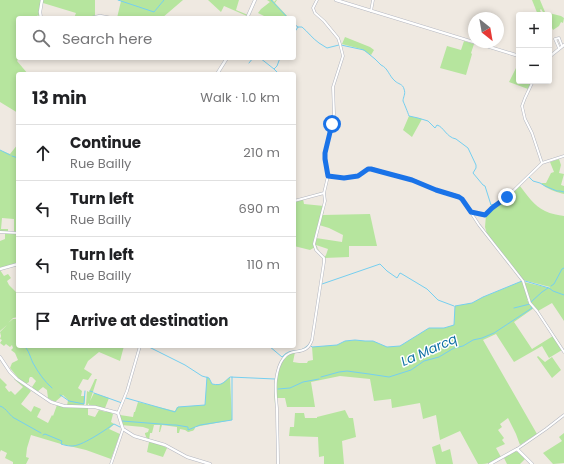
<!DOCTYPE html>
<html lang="en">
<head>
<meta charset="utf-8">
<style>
	body { margin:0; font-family:Poppins,sans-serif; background:#f2f2f2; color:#202124 }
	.controls { position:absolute; right:12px; top:12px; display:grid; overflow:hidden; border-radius:4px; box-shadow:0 2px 6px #0003 }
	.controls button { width:36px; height:36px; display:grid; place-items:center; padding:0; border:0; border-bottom:1px solid #e0e0e0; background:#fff; color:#202124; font:20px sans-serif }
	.compass { position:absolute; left:468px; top:12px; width:36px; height:36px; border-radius:50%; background:#fff; box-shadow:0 2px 6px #0003; rotate:149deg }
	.stop { position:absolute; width:12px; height:12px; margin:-9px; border:3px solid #1a73e8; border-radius:50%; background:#fff }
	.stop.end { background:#1a73e8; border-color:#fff; box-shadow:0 1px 4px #0008 }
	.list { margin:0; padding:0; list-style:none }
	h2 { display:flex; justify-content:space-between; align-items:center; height:52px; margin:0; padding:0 16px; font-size:17px }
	h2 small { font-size:13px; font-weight:400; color:#757577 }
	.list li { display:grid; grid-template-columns:26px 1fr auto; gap:12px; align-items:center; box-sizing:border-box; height:56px; padding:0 16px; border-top:1px solid #e0e0e0 }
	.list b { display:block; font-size:15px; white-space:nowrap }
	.list p { margin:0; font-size:13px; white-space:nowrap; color:#757577 }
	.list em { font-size:13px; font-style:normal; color:#757577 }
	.icon { flex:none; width:22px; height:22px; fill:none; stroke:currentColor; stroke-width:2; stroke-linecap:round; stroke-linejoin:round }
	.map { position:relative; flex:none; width:564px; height:464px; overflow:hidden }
	.search { position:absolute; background:#fff; box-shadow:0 2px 6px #0003; left:16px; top:16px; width:280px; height:44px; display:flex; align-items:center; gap:10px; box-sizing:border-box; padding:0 14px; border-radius:4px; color:#757577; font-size:15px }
	.panel { position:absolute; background:#fff; box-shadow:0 2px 6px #0003; left:16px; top:72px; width:280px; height:276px; border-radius:4px }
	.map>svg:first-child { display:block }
	.green { fill:#b6e59e; fill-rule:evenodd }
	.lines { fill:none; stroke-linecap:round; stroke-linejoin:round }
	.stream { stroke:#75cff0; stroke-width:1 }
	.minor-casing { stroke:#b4b7c1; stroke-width:3 }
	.tertiary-casing { stroke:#b4b7c1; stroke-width:3.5 }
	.minor { stroke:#fff; stroke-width:2 }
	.tertiary { stroke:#fff; stroke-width:2.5 }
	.route { stroke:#1a73e8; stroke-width:5 }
	.labels { text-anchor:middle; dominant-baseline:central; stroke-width:3; stroke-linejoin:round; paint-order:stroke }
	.water-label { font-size:13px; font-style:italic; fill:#0d6fa3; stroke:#fff }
</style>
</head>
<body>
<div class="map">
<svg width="564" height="464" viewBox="0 0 564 464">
	<rect width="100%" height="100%" fill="#efe9e1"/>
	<!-- green -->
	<path class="green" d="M0 0H95V17L90 18H74L76 13 43 3 39 10 40 18 38 15 36 18H18V58H19L17 61 28 74H18V113L0 102Z
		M118 0H183L162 18H117L121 1Z
		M208 0H239L236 10 248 15 247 16 224 6 221 12Z
		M267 0H273L274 2 276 0H277L275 3 289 18H266V17L258 13 261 9 270 2Z
		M532 0H540L545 12 561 16 564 18 563 23 561 22 559 26 553 30 549 22V15H545L541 9 540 10 542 15H538Z
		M345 37 370 47 374 50 371 55 361 49 342 44Z
		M464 41 474 44 471 53 472 54 466 75 440 68 447 46 461 50Z
		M516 68 519 69V81H529L531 82 532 81 528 89 509 82Z
		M409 116 422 119 412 137 403 130Z
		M18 144V232H14V219L2 218 1 229H8V232L0 231V150L10 154Z
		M559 159 561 165 559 173 564 174 561 185 564 186V194C556 192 546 189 541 183H546L551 173 554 172 550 162Z
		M520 186C527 195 534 206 545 211 551 214 558 215 564 216V321L552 303 538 311 562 347 530 302 524 282 549 288 550 287 523 280 487 234 485 227 486 215C497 205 509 196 520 186Z
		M322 192 303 199 304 204 324 206 322 215 324 209 323 215 370 214 377 246H349V257L324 258 326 255 328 249 316 245 320 252 315 245V247L310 250 294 246V201ZM319 225 329 228 343 235 342 242 316 238Z
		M5 233 18 234V263L0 268V241L5 239Z
		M0 270 4 276 8 274 11 278 7 281 9 285 18 294V317L13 318 8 323 13 319H16L18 318V346H124L120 361 99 352 88 361 84 369 92 374 88 380 83 379 78 388 82 391 81 396H85L84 406H67L68 400 63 395 55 402 48 398 47 390 43 387 37 392 34 390 32 387 36 381 32 377H30L29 379V382L26 384 19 379 10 368 12 363 18 360 15 353 11 350 13 348 12 345 10 347 6 344 4 346 0 343 2 340 0 339 1 336 0 332 7 325 0 331Z
		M522 281 525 287 528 300H527L534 308 514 322 532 349 553 336 562 350 549 358 542 346 514 362 496 334 483 340 537 434 520 445 516 434 508 418 500 424 502 427 498 430 504 438 502 440 505 444 496 448 501 457C490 463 490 464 478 464L460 431 440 440 436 415 423 419 420 403 392 408 391 399 374 401 370 379 340 376 311 382 315 407H287L285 398H276L275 405C274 384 273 371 287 354L282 358 285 354 289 352H295L293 362 299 363H307L308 361 313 360 312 347 337 345 345 341 355 340 365 341H373L387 347 400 346 429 328H444L454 325 455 306 472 303 483 297Z
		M538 356 545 362 552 357 561 370 552 378 537 357Z
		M207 377 209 378 212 384C222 386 223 382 230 377L232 420 195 427C195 431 192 431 188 432L185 430 180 429 179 433H177V427L162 425 160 432H159L160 425H154L152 433H150L149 440 147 439 145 434V433L148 432 149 429 143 427 121 425 120 415 133 417 134 412H135L138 402 175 411 177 407 205 405Z
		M0 378 7 385 5 387 9 392 11 391 15 395 23 387 14 379 15 378 31 391 21 404 31 412 34 406 41 409 37 417 48 423 52 415 53 416 57 405 70 408H88V415L95 417 99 410 106 412V411L111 412V413L113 414 111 422 114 424 109 429 120 434 111 459 86 450 61 444 31 435 27 448 26 457 29 458 26 464H13V462L5 458 7 453 1 450 0 452Z
		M95 379H97L90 401 94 393 109 398 105 408 89 406V403L87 406 86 405 87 391 89 392Z
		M345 410 349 418H353L356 437 342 441 344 464H324V456L319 457 318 437 289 436 290 427H294L295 413H304L305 418H317V417Z
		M564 433V463L553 464 543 453 562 441 559 437Z
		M142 440 161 445 167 448 163 457 147 452 149 442Z
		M440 444 442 452 450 449 453 464H436L432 447Z
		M515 451 518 452 525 459 520 464H507L504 458Z"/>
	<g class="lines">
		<!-- stream -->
		<path class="stream" d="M118 0 154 12 164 0
			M271 0 288 18
			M294 24 298 27
			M294 33 298 27H302C308 32 312 38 319 43 322 45 324 46 327 48L339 45
			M341 45 364 50 375 59 381 65C388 68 389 76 395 81 398 84 403 84 404 89 406 94 403 97 403 101 404 103 408 113 409 116L418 118 428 121 435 128 437 125C444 127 446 137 456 139L468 148 476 165V168L473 173 483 185 485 186 491 205 495 204
			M260 58 274 69
			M249 63 253 58
			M277 74V72L274 69 277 66 280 58
			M0 150 10 155
			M12 156 18 158
			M529 177 533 181 540 183 545 186 557 191H560L564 192
			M522 181 527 177
			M525 281 549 288 553 291 564 295
			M322 284 380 264 387 271 397 278 400 273 402 274 427 289 438 300 454 306
			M551 286 554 284 562 269 564 268
			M531 302 542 292 548 288
			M24 346C29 350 30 357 33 363 38 372 44 381 52 388
			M147 346 185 365 202 376 209 378 212 384C222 386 223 383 230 377L275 379
			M269 346 282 357C290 348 295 353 303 349 304 349 308 345 309 344
			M311 346 312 347 337 345 345 341 355 340 365 341H373L387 347 400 346 429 328H444L454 325 455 306 472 303 483 297 522 281
			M321 377 339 372 347 371 369 374 389 377 411 370 424 361 439 357 454 348 463 346 473 340 482 338 494 333 532 308 530 304 514 308
			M278 389 290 388 303 382 319 379
			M90 391 93 392
			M94 393 122 403
			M60 395 62 396 69 401 84 404 85 391
			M126 398 175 412 178 407 205 405 207 377
			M0 406C7 408 10 417 16 419L41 433
			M122 421 173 425H176L188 427V430L200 425 232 420V377
			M43 435 45 434 62 441 61 444C64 445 68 446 71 446 81 447 105 430 114 424L120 427"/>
		<!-- minor casing -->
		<g class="minor-casing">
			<path id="minor" d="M371 11 373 0
				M559 48 555 39 559 38 562 46
				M533 81 525 98 522 106 525 119 532 133 542 163
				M328 176C338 177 348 180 358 175 363 173 366 169 373 169L416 181 436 190 455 195 462 199 479 225 523 281 530 303 537 311 564 352
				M294 201 324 193
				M471 212 485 215 492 208 512 192 542 163 564 156
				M0 232 18 233
				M118 413 127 391 140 346
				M517 449 546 429 564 415
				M111 464 123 429
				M278 464C278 445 277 427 277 408 276 399 275 389 276 380 277 373 279 364 283 359 291 346 306 358 312 340L324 262V258L316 250 314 244 325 201 324 193 328 176 325 154 334 114 333 87 343 56 340 44 338 38 324 21 315 13 313 8 317 0"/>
		</g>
		<!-- tertiary casing -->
		<g class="tertiary-casing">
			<path id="tertiary" d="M336 0 519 56
				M41 18 40 12 42 0
				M91 18 100 16 111 18
				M247 18 255 0
				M549 57 564 45
				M217 74 227 58
				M0 269 18 264
				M0 357 10 372 17 379 51 402 64 406 95 407 118 413 121 423 123 429 134 436 165 445 187 457 210 464
				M490 464 517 449 532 464"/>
		</g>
		<!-- minor -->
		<use href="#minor" class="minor"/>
		<!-- tertiary -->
		<use href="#tertiary" class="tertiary"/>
	</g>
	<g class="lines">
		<!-- route -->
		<path class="route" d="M332 124 325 153V159L328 176 344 178 358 176 368 169H371L382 172 412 180 436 190 459 197 462 199 471 212 485 215 492 208 507 197"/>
	</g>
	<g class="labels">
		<!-- water labels -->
		<g class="water-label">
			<text transform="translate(429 350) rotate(-24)">La Marcq</text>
		</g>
	</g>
</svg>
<div class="controls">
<button>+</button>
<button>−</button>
</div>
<svg class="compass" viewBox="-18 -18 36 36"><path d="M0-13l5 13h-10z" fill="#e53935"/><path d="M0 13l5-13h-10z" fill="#757577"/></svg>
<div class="stop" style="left:332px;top:124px"></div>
<div class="stop end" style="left:507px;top:197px"></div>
<div class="search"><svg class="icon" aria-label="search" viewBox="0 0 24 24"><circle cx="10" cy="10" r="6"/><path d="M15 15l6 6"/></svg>Search here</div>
<section class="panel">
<h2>13 min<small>Walk · 1.0 km</small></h2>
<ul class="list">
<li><svg class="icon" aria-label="ahead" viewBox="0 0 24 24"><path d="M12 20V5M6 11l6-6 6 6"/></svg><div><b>Continue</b><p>Rue Bailly</p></div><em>210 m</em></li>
<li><svg class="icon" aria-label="left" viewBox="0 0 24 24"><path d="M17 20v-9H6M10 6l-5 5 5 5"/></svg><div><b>Turn left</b><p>Rue Bailly</p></div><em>690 m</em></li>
<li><svg class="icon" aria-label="left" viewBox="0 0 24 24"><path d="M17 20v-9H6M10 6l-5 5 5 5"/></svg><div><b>Turn left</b><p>Rue Bailly</p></div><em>110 m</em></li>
<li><svg class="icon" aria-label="arrive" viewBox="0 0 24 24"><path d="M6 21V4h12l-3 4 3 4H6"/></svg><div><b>Arrive at destination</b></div></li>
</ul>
</section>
</div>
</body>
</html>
